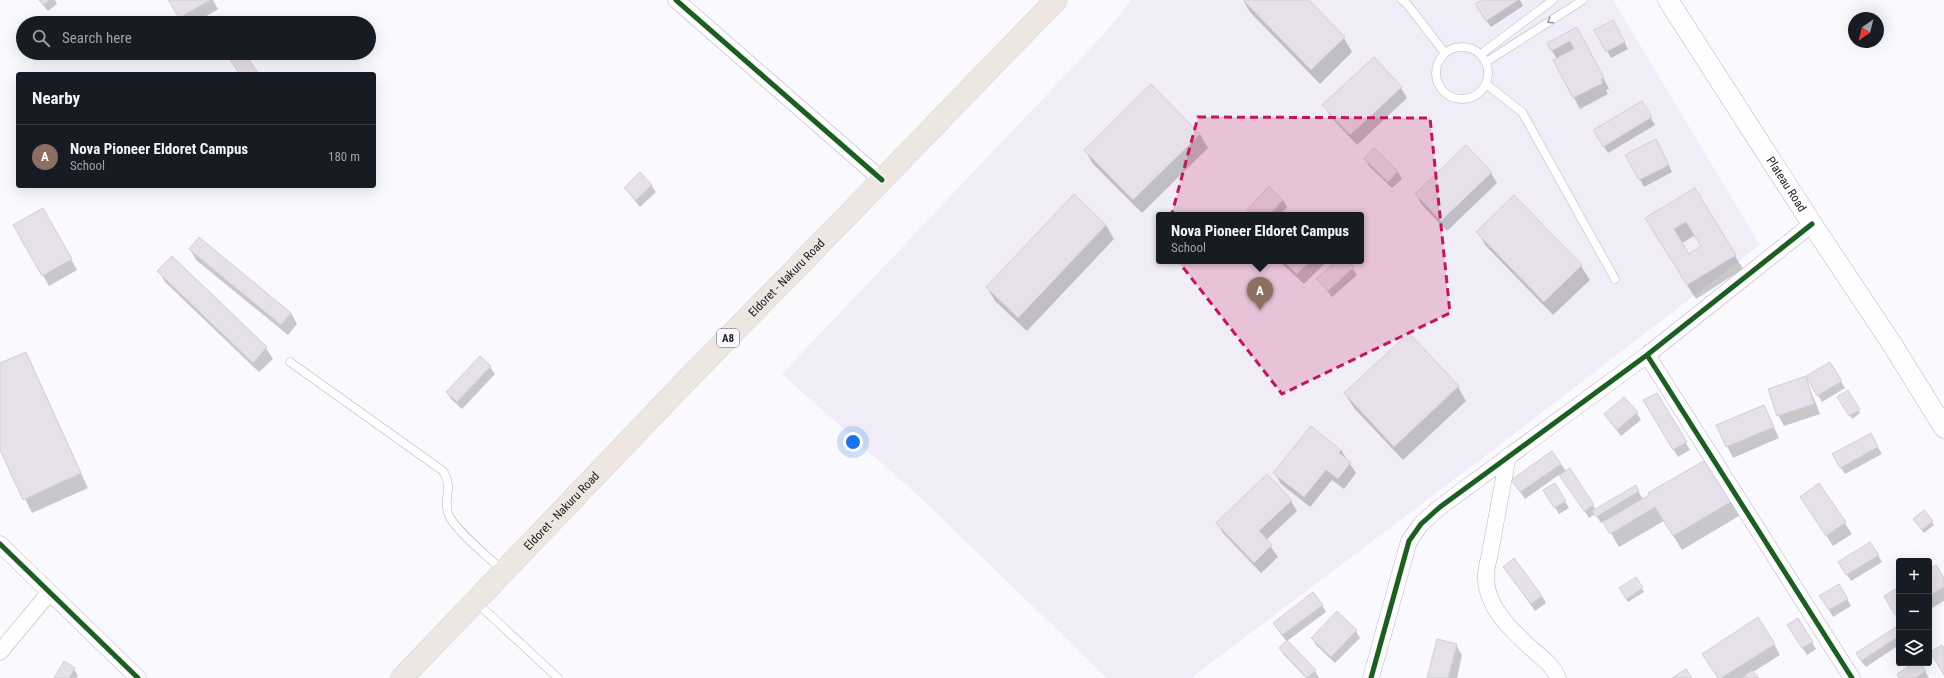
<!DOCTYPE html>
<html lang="en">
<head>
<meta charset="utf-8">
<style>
	body { margin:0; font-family:"Roboto Condensed",sans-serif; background:#242831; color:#f1f3f6 }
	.controls { position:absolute; right:12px; bottom:12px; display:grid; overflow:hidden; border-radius:4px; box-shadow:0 4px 16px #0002 }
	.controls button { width:36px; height:36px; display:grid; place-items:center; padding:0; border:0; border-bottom:1px solid #363941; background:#171b24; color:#f1f3f6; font:20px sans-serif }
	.compass { position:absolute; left:1848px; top:12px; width:36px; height:36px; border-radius:50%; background:#171b24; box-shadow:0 4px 16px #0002; rotate:215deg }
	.you { position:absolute; left:853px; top:442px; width:14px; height:14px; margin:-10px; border:3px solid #fff; border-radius:50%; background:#1a73e8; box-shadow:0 0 0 6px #1a73e833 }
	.badge { display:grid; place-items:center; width:26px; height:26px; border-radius:50%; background:#1a73e8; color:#fff; font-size:13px; font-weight:700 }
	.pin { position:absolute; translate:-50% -33px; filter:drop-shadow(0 1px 2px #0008) }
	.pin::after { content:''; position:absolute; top:21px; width:14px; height:12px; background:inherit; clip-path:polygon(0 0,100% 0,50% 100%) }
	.popup { position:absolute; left:1156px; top:212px; width:208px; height:52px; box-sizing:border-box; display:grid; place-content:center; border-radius:4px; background:#171b24; filter:drop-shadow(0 1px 3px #0005); font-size:13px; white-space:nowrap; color:#9ea1a6 }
	.popup b { font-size:15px; color:#f1f3f6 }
	.popup::after { content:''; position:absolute; left:50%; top:100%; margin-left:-8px; border:8px solid transparent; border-top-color:#171b24 }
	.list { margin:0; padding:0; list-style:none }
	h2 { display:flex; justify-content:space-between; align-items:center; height:52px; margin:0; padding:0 16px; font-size:17px }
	h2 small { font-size:13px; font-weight:400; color:#9ea1a6 }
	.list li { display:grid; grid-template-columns:26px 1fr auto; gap:12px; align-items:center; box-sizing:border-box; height:64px; padding:0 16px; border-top:1px solid #363941 }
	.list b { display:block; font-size:15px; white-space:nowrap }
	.list p { margin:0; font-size:13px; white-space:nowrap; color:#9ea1a6 }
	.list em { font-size:13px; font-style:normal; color:#9ea1a6 }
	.icon { flex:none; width:22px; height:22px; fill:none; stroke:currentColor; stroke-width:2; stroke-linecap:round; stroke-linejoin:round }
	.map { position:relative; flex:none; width:1944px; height:678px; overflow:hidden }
	.search { position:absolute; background:#171b24; box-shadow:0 4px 16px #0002; left:16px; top:16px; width:360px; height:44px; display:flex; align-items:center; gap:10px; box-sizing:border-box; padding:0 14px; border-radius:22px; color:#9ea1a6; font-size:15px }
	.panel { position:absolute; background:#171b24; box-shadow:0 4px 16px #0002; left:16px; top:72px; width:360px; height:116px; border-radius:4px }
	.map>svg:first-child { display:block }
	.built { fill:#f0edf9; fill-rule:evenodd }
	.shadow { fill:#0003; fill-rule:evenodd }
	.building { fill:#e5e0ea; stroke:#d2d0d4; fill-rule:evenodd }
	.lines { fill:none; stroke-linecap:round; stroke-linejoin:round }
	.service-casing { stroke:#b7b6ba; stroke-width:9 }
	.minor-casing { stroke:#b7b6ba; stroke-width:17 }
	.tertiary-casing { stroke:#b7b6ba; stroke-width:21 }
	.trunk-casing { stroke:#d6d5d7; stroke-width:23 }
	.service { stroke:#fefeff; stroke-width:8 }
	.minor { stroke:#fefeff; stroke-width:16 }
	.tertiary { stroke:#fefeff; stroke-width:20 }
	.trunk { stroke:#eee6e0; stroke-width:22 }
	.cycleway-casing { stroke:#f9f8fe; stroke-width:8 }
	.cycleway { stroke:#1b5e20; stroke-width:5 }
	.oneway { stroke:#9b9b9e }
	.marked { fill:#c2185b; fill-opacity:0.2; stroke:#c2185b; stroke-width:3; stroke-dasharray:8 5; stroke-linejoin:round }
	.labels { text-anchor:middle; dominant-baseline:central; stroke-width:3.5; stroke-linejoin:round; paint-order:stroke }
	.shield { fill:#f9f8fe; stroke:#636268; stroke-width:1 }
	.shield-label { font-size:11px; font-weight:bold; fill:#232227 }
	.street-label { font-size:12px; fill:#232227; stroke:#f9f8fe }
</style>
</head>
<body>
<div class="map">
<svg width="1944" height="678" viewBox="0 0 1944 678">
	<rect width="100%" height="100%" fill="#faf9fd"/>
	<!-- built -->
	<path class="built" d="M1131 0H1613L1760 245 1501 444 1191 678H1107L923 500 782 374 1105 33ZM1159 215H1361V261H1159Z"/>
	<!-- shadow -->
	<path class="shadow" d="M39 0H55L57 4 48 11Z
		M169 0H213L218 9 195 23H183Z
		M1243 0H1307L1344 38 1352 52 1320 84 1250 12Z
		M1483 0H1520L1523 6 1491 27 1480 12Z
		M1613 21 1628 49 1611 58 1596 30Z
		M1583 39 1609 89 1606 90 1608 94 1580 109 1554 60 1557 59 1548 44Z
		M1401 88 1407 98 1357 145 1330 116 1324 105Z
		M1641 102 1655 125 1608 153 1594 131Z
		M1200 134 1208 148 1142 213 1093 164 1085 150Z
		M1466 147 1491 173 1497 183 1447 231 1422 205 1416 194Z
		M1660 147 1672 172 1644 187 1627 155Z
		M1374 150 1398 172 1402 179 1392 188 1369 166 1365 159Z
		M651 185 656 192 640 207 625 188Z
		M1695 189 1743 269 1696 299 1654 233ZM1695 235 1702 247 1688 255 1681 244Z
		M1514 197 1581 266 1590 280 1553 315 1486 246 1478 232Z
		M1283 200 1287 207 1281 214 1282 215H1250L1248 210Z
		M43 209 77 270 49 286 15 225Z
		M1106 225 1114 239 1027 331 995 301 987 287Z
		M199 238 291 313 297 324 288 335 196 260 190 249Z
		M172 257 266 348 273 359 259 372 165 282 159 271Z
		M1279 261H1326V262L1304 284Z
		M1338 261H1347L1357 275 1332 297 1318 279Z
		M25 353 88 488 32 513 0 447V364Z
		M480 357 490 367 495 374 462 409 451 399 447 392Z
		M1830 363 1845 388 1822 402 1809 380 1807 381 1820 414 1784 426 1778 415 1806 377Z
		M1458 387 1466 401 1403 460 1354 408 1345 394Z
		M1847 392 1860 413 1852 419 1839 397Z
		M1656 394 1690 450 1678 457 1645 401Z
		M1764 406 1779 438 1733 458 1717 426Z
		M1637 413 1641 420 1621 436 1605 415Z
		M1870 434 1882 454 1845 474 1833 454Z
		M1341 450 1356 473 1344 489 1332 480 1310 507 1281 484 1275 473Z
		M1707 461 1739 516 1682 550 1664 521 1619 547 1604 521 1601 523 1595 514 1589 518 1560 474 1525 499 1517 487 1561 464 1596 510 1635 486 1643 499Z
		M1555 485 1569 508 1559 514 1545 491Z
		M1819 485 1852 534 1833 546 1801 497Z
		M1291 501 1297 511 1266 540 1278 557 1261 573 1223 533 1217 523Z
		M1924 512 1934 525 1924 533 1914 520Z
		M1878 555 1882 562 1851 581 1839 562Z
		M1504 567 1542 596 1546 603 1535 611Z
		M1929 570 1944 580V601L1929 610Z
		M1636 579 1644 592 1628 602 1620 588Z
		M1839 585 1851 606 1833 617 1821 596Z
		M1899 588V620L1891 606Z
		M1322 605 1326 612 1287 641 1315 671 1319 678H1306L1284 655 1280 649 1287 642 1278 630Z
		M1899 626V645L1866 667 1861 661Z
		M1356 631 1360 638 1335 663 1316 645 1312 638Z
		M1792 632 1812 642 1816 649 1807 655Z
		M1774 644 1780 655 1753 672 1758 678H1718L1709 664Z
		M1456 645 1462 655 1457 678H1428Z
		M1916 663H1920L1929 678H1900Z
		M74 669 78 676 76 678H55Z"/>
	<!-- building -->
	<path class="building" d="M39 0H50L43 5Z
		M168 0H210L179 18Z
		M1243 0H1309L1345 37 1311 70Z
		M1482 0H1518L1486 21 1475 4Z
		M1613 20 1625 42 1606 52 1594 30Z
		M1577 27 1604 78 1601 79 1603 83 1573 98 1553 60 1574 49 1570 41 1551 51 1547 43Z
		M225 53H244L259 74H240Z
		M1374 57 1402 87 1350 135 1322 105Z
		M1151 84 1200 134 1133 200 1084 150Z
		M1642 101 1652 117 1603 147 1593 130Z
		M1656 139 1669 165 1639 180 1625 155Z
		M1466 145 1492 172 1441 221 1415 194Z
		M1374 148 1398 171 1388 182 1364 159Z
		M640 172 652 185 636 200 624 188Z
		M1269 186 1283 200 1269 215H1252L1247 210Z
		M1695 188 1736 255 1687 285 1645 218ZM1686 222 1701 246 1689 254 1674 229Z
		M1074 194 1106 225 1018 318 986 287Z
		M1514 195 1582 265 1544 302 1476 232Z
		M43 208 72 259 42 276 13 225Z
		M199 237 291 313 281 325 189 249Z
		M172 256 267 347 253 363 157 271Z
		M1283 261H1310L1297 274Z
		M1336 261H1348L1354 267 1328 291 1316 279Z
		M1409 333 1459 386 1394 447 1344 393Z
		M26 352 81 473 23 500 0 450V363Z
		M480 356 491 366 457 402 446 392Z
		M1830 362 1842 381 1817 396 1806 376Z
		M1806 376 1814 404 1777 416 1768 389Z
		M1848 390 1860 410 1849 416 1837 397Z
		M1657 393 1687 442 1673 450 1643 400Z
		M1624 397 1638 412 1617 430 1604 414Z
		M1764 405 1774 427 1726 447 1716 425Z
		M1311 426 1341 450 1339 453 1351 462 1338 479 1326 470 1304 497 1273 473Z
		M1871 433 1878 447 1840 468 1832 454Z
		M1552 451 1561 464 1520 492 1511 480Z
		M1707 459 1732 501 1673 536 1655 507 1610 534 1603 522 1649 495 1648 493Z
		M1570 468 1594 505 1584 511 1559 475Z
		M1267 474 1292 500 1259 531 1272 545 1254 563 1216 523Z
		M1555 483 1566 501 1554 508 1543 490Z
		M1819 483 1846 522 1826 536 1800 497Z
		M1636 485 1639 491 1596 517 1592 511Z
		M1924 510 1933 521 1922 530 1913 519Z
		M1870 542 1879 555 1846 575 1838 562Z
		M1514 558 1542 596 1531 604 1503 567Z
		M1936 565 1944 578V587L1929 596V569Z
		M1636 577 1643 588 1626 599 1619 588Z
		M1839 584 1848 599 1829 610 1819 596Z
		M1899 587V613L1895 615 1884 596Z
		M1313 592 1323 605 1282 635 1273 623Z
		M1337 611 1357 630 1331 657 1311 638Z
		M1758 617 1775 644 1721 678H1718L1702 654Z
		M1798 618 1813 642 1802 648 1787 625Z
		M1899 625V636L1861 661 1856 653Z
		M1437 639 1457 644 1448 678H1427Z
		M1287 640 1316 670 1307 678 1279 648Z
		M1942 645 1944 649V675L1930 652Z
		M64 661 75 668 69 678H54Z
		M1914 663H1921L1926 671 1915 678H1899L1897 674Z
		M1686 669 1692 678H1672Z
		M1752 670 1759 678H1742Z"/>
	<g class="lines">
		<!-- service casing -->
		<g class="service-casing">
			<path id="service" d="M1402 0 1407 4 1445 53
				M1436 73a26 26 0 1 1 52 0a26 26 0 1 1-52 0Z
				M1481 54 1553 0
				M1486 62 1583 0
				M1486 84 1522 112 1615 279
				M290 362 443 471C454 488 443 497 448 513 452 528 491 559 503 571
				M476 602 558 678"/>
		</g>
		<!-- minor casing -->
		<g class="minor-casing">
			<path id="minor" d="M676 0 882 180
				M1647 355 1852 678
				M1508 456 1489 558C1476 597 1505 624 1532 649 1543 659 1552 664 1558 678
				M0 544 138 678
				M0 652 49 593
				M1371 678 1409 541 1421 524 1440 507 1647 355 1812 224"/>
		</g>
		<!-- tertiary casing -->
		<g class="tertiary-casing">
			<g id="tertiary">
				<path id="s1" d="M1668 0 1812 224 1892 344 1944 428"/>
			</g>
		</g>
		<!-- trunk casing -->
		<g class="trunk-casing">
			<g id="trunk">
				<path id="s2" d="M402 678 682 385 849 214 1056 0"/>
			</g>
		</g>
		<!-- service -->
		<use href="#service" class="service"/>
		<!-- minor -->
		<use href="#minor" class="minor"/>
		<!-- tertiary -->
		<use href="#tertiary" class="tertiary"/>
		<!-- trunk -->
		<use href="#trunk" class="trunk"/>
		<!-- cycleway casing -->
		<g class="cycleway-casing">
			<path id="cycleway" d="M676 0 882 180
				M1647 355 1852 678
				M0 544 138 678
				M1371 678 1409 541 1421 524 1440 507 1647 355 1812 224"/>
		</g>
		<!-- cycleway -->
		<use href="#cycleway" class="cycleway"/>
	</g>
	<!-- one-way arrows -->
	<defs><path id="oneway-chevron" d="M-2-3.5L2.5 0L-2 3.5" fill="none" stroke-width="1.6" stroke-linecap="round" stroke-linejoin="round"/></defs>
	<use class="oneway" href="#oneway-chevron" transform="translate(1550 21) rotate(148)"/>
	<!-- marked area -->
	<path class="marked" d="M1198 117 1430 118 1450 313 1282 394 1164 243Z"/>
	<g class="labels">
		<!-- shield labels -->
		<rect class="shield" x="717" y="329" width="22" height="18" rx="3"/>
		<g class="shield-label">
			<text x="728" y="338">A8</text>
		</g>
		<!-- street labels -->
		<g class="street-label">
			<text stroke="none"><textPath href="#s1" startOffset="219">Plateau Road</textPath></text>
			<text stroke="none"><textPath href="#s2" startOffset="555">Eldoret - Nakuru Road</textPath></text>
			<text stroke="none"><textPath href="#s2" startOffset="231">Eldoret - Nakuru Road</textPath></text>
		</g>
	</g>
</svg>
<div class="controls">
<button>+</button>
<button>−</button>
<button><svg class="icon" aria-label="layers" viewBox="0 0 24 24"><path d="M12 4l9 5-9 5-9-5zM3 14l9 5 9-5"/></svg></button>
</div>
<svg class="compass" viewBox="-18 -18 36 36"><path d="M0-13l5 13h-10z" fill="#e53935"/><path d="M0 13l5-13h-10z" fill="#9ea1a6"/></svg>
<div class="you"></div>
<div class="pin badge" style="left:1260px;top:310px;background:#8d6e63">A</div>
<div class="popup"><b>Nova Pioneer Eldoret Campus</b>School</div>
<div class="search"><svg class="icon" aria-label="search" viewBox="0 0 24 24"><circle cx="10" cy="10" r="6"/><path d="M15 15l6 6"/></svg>Search here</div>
<section class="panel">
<h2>Nearby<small></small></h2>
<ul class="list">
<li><span class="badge" style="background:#8d6e63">A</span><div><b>Nova Pioneer Eldoret Campus</b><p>School</p></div><em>180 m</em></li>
</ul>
</section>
</div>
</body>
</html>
